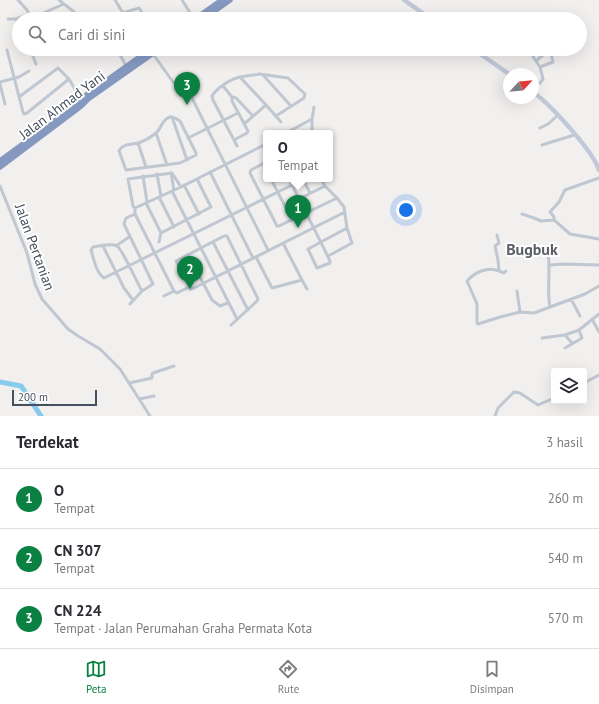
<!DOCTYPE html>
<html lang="id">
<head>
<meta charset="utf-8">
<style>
	body { margin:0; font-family:"PT Sans",sans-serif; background:#f2f2f3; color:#2b2b33 }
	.controls { position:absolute; right:12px; bottom:12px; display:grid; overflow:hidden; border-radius:4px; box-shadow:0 4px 16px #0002 }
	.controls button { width:36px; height:36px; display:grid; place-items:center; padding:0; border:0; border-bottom:1px solid #e1e1e2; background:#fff; color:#2b2b33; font:20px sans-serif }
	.compass { position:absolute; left:503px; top:68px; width:36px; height:36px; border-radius:50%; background:#fff; box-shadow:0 4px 16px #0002; rotate:64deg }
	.scale { position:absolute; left:12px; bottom:10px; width:85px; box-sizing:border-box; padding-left:4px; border:2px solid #464f5d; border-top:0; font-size:11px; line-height:14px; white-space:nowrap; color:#464f5d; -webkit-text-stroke:3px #fff; paint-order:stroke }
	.you { position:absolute; left:406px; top:210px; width:14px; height:14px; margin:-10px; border:3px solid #fff; border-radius:50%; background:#1a73e8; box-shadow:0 0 0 6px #1a73e833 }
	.badge { display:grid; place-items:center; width:26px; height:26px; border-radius:50%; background:#0b8043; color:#fff; font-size:13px; font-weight:700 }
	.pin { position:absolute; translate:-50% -33px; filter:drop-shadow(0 1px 2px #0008) }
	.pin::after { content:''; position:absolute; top:21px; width:14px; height:12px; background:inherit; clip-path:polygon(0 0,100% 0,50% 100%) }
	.popup { position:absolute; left:263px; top:130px; width:70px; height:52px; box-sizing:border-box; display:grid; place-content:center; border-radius:4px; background:#fff; filter:drop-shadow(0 1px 3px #0005); font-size:13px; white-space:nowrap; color:#7c7c81 }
	.popup b { font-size:15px; color:#2b2b33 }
	.popup::after { content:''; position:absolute; left:50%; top:100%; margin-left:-8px; border:8px solid transparent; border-top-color:#fff }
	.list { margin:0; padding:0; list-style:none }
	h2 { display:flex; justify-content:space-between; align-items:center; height:52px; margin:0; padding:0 16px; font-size:17px }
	h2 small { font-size:13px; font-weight:400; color:#7c7c81 }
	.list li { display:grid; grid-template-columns:26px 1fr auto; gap:12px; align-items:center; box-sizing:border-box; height:60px; padding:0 16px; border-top:1px solid #e1e1e2 }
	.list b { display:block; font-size:15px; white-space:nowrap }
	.list p { margin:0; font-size:13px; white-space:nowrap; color:#7c7c81 }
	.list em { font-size:13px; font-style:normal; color:#7c7c81 }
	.icon { flex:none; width:22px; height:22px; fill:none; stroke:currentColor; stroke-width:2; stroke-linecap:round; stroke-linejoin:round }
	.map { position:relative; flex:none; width:599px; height:416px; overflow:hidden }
	.search { position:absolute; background:#fff; box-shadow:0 4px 16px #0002; left:12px; right:12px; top:12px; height:44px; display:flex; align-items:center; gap:10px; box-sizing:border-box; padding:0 14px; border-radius:22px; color:#7c7c81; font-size:15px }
	.sheet { height:232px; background:#fff }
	nav { display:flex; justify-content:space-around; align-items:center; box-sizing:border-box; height:56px; border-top:1px solid #e1e1e2; background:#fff; font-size:11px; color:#7c7c81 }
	nav a { display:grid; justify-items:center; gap:2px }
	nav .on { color:#0b8043 }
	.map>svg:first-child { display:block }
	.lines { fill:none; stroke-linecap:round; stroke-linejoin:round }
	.river { stroke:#87cbef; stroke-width:5 }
	.street { stroke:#bfc7d1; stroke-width:3 }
	.secondary { stroke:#c1c9d9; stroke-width:4.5 }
	.highway { stroke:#8599c0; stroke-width:5.5 }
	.labels { text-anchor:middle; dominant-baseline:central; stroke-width:4; stroke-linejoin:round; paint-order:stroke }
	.street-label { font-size:14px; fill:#464f5d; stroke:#fff }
	.quarter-label { font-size:16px; font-weight:bold; fill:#5b5e64; stroke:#fff }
</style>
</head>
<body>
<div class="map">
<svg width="599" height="416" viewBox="0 0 599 416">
	<rect width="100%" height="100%" fill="#f2efef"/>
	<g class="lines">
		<!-- river -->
		<path class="river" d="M0 382 21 386 41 416"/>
		<!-- street -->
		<path class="street" d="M18 0 27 10 32 19
			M59 0 83 19
			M115 0 123 13 139 8 146 19
			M182 0 194 19
			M32 18 64 4
			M8 19H16L29 14
			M16 19 19 25
			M30 49 36 64
			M117 49 126 66
			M532 49 530 52 540 67 543 79 540 83 533 85
			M7 50 23 112 24 114 27 113 69 79 58 68 19 97
			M153 54 173 82 190 94 268 250
			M536 61 550 49
			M540 67 553 62 550 49
			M263 75 291 106
			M240 77 260 74 288 78 305 94 304 98 276 116
			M69 79 77 93 79 103
			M0 82 19 77 29 71
			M0 84 5 104
			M223 86 232 97 236 98 253 116
			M232 97V101L248 131 247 133 234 140 213 100 212 96C217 88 230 79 240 77L266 105 244 124
			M266 105 281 122
			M170 117 175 118 180 121 196 153V155L180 163 126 170 119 151C123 143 131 145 138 143 144 141 151 137 156 133 162 128 161 120 170 117Z
			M172 117 187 160
			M312 119 314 107
			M540 128 548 124 558 115
			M156 133 167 165
			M286 133 312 119V133
			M188 138 238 113
			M234 140 237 146
			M138 143 146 167
			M542 145 574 135
			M266 162 251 170 250 173 277 226H279L337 198 325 186 299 199
			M263 163 266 169
			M210 172 253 258
			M171 173 174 190
			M157 174 161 196
			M143 176 147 202
			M599 178 565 190 559 202 550 212 554 217V220L570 234 599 239
			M271 179 292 220
			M289 179C303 207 317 234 330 261V263L317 268 308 249 347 228
			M303 179 310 193
			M321 179 325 186
			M184 185 199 214
			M0 186 27 253 35 284 42 299 68 329 78 336 100 349 120 369 150 416
			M172 191 237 319
			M159 197 174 227
			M146 203 161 233
			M135 208 181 187 266 144
			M135 214 126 218 124 224 153 284 142 291
			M522 214 534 218 541 221
			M540 221 554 220
			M497 235 499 243 495 246 498 260 499 271C488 266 475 272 467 281L477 304V323L478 324 500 317 520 312 534 313 585 294 599 286
			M159 242 161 233 211 207 197 179
			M213 242 248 310
			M103 246 124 288 133 300
			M116 246 129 237
			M547 247C552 268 546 288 550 307
			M188 254 212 300 220 306 228 303
			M328 256 352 243 347 228 344 207 337 198
			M256 257 272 288 302 280 283 243
			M550 265 565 264 599 265
			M499 271 504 273 506 271
			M302 280 307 289
			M189 287 176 261 224 236H227L258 299 257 301 231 325
			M174 291 135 214V208L133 206 128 179 172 173 181 187
			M517 291 520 312
			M164 296 174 291 177 293 189 287 190 289 194 288 345 212
			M571 299 580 316
			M130 304 142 291C137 283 123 250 117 246 112 243 98 246 93 247L91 250C94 260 96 272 104 278 167 247 229 216 292 185
			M592 319 599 332
			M565 335 572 343
			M542 338 565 335 579 330 599 314
			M565 348 582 338 579 330
			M129 383 152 378V374L153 373 174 366
			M584 383 599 375
			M139 399 154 396
			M495 416 498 408 514 392 520 393 538 405 554 398"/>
		<!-- secondary -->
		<path class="secondary" d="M404 0 431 19
			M473 49 509 74
			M533 92C550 104 593 151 599 170"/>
		<!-- highway -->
		<path class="highway" d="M195 19 222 0
			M203 19 230 0
			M0 161 79 103 85 96 151 49
			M0 167 81 106 88 99 159 49"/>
	</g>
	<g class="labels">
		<!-- street labels -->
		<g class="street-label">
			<text transform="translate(62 105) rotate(-37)">Jalan Ahmad Yani</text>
			<text transform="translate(35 247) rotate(70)">Jalan Pertanian</text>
		</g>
		<!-- quarter labels -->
		<g class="quarter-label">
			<text x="532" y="249">Bugbuk</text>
		</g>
	</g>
</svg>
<div class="controls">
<button><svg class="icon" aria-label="layers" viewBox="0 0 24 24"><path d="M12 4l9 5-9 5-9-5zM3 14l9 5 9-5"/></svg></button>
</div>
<svg class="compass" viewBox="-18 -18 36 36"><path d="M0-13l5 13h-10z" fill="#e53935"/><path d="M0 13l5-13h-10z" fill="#7c7c81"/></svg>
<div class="scale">200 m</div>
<div class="you"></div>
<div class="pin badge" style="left:298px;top:228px">1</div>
<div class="popup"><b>O</b>Tempat</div>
<div class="pin badge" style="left:190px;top:289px">2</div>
<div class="pin badge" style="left:187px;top:105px">3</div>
<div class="search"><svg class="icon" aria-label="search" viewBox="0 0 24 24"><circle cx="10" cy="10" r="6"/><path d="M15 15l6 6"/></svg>Cari di sini</div>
</div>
<section class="sheet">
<h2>Terdekat<small>3 hasil</small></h2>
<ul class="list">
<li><span class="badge">1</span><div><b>O</b><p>Tempat</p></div><em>260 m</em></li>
<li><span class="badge">2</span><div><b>CN 307</b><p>Tempat</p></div><em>540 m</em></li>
<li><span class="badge">3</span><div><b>CN 224</b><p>Tempat · Jalan Perumahan Graha Permata Kota</p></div><em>570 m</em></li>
</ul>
</section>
<nav>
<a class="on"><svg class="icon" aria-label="map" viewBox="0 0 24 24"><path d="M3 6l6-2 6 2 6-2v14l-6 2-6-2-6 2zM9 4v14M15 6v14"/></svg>Peta</a>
<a><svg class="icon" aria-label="directions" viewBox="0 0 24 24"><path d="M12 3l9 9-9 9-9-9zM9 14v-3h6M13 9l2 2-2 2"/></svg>Rute</a>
<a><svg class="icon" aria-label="saved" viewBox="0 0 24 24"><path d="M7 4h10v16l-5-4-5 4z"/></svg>Disimpan</a>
</nav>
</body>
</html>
